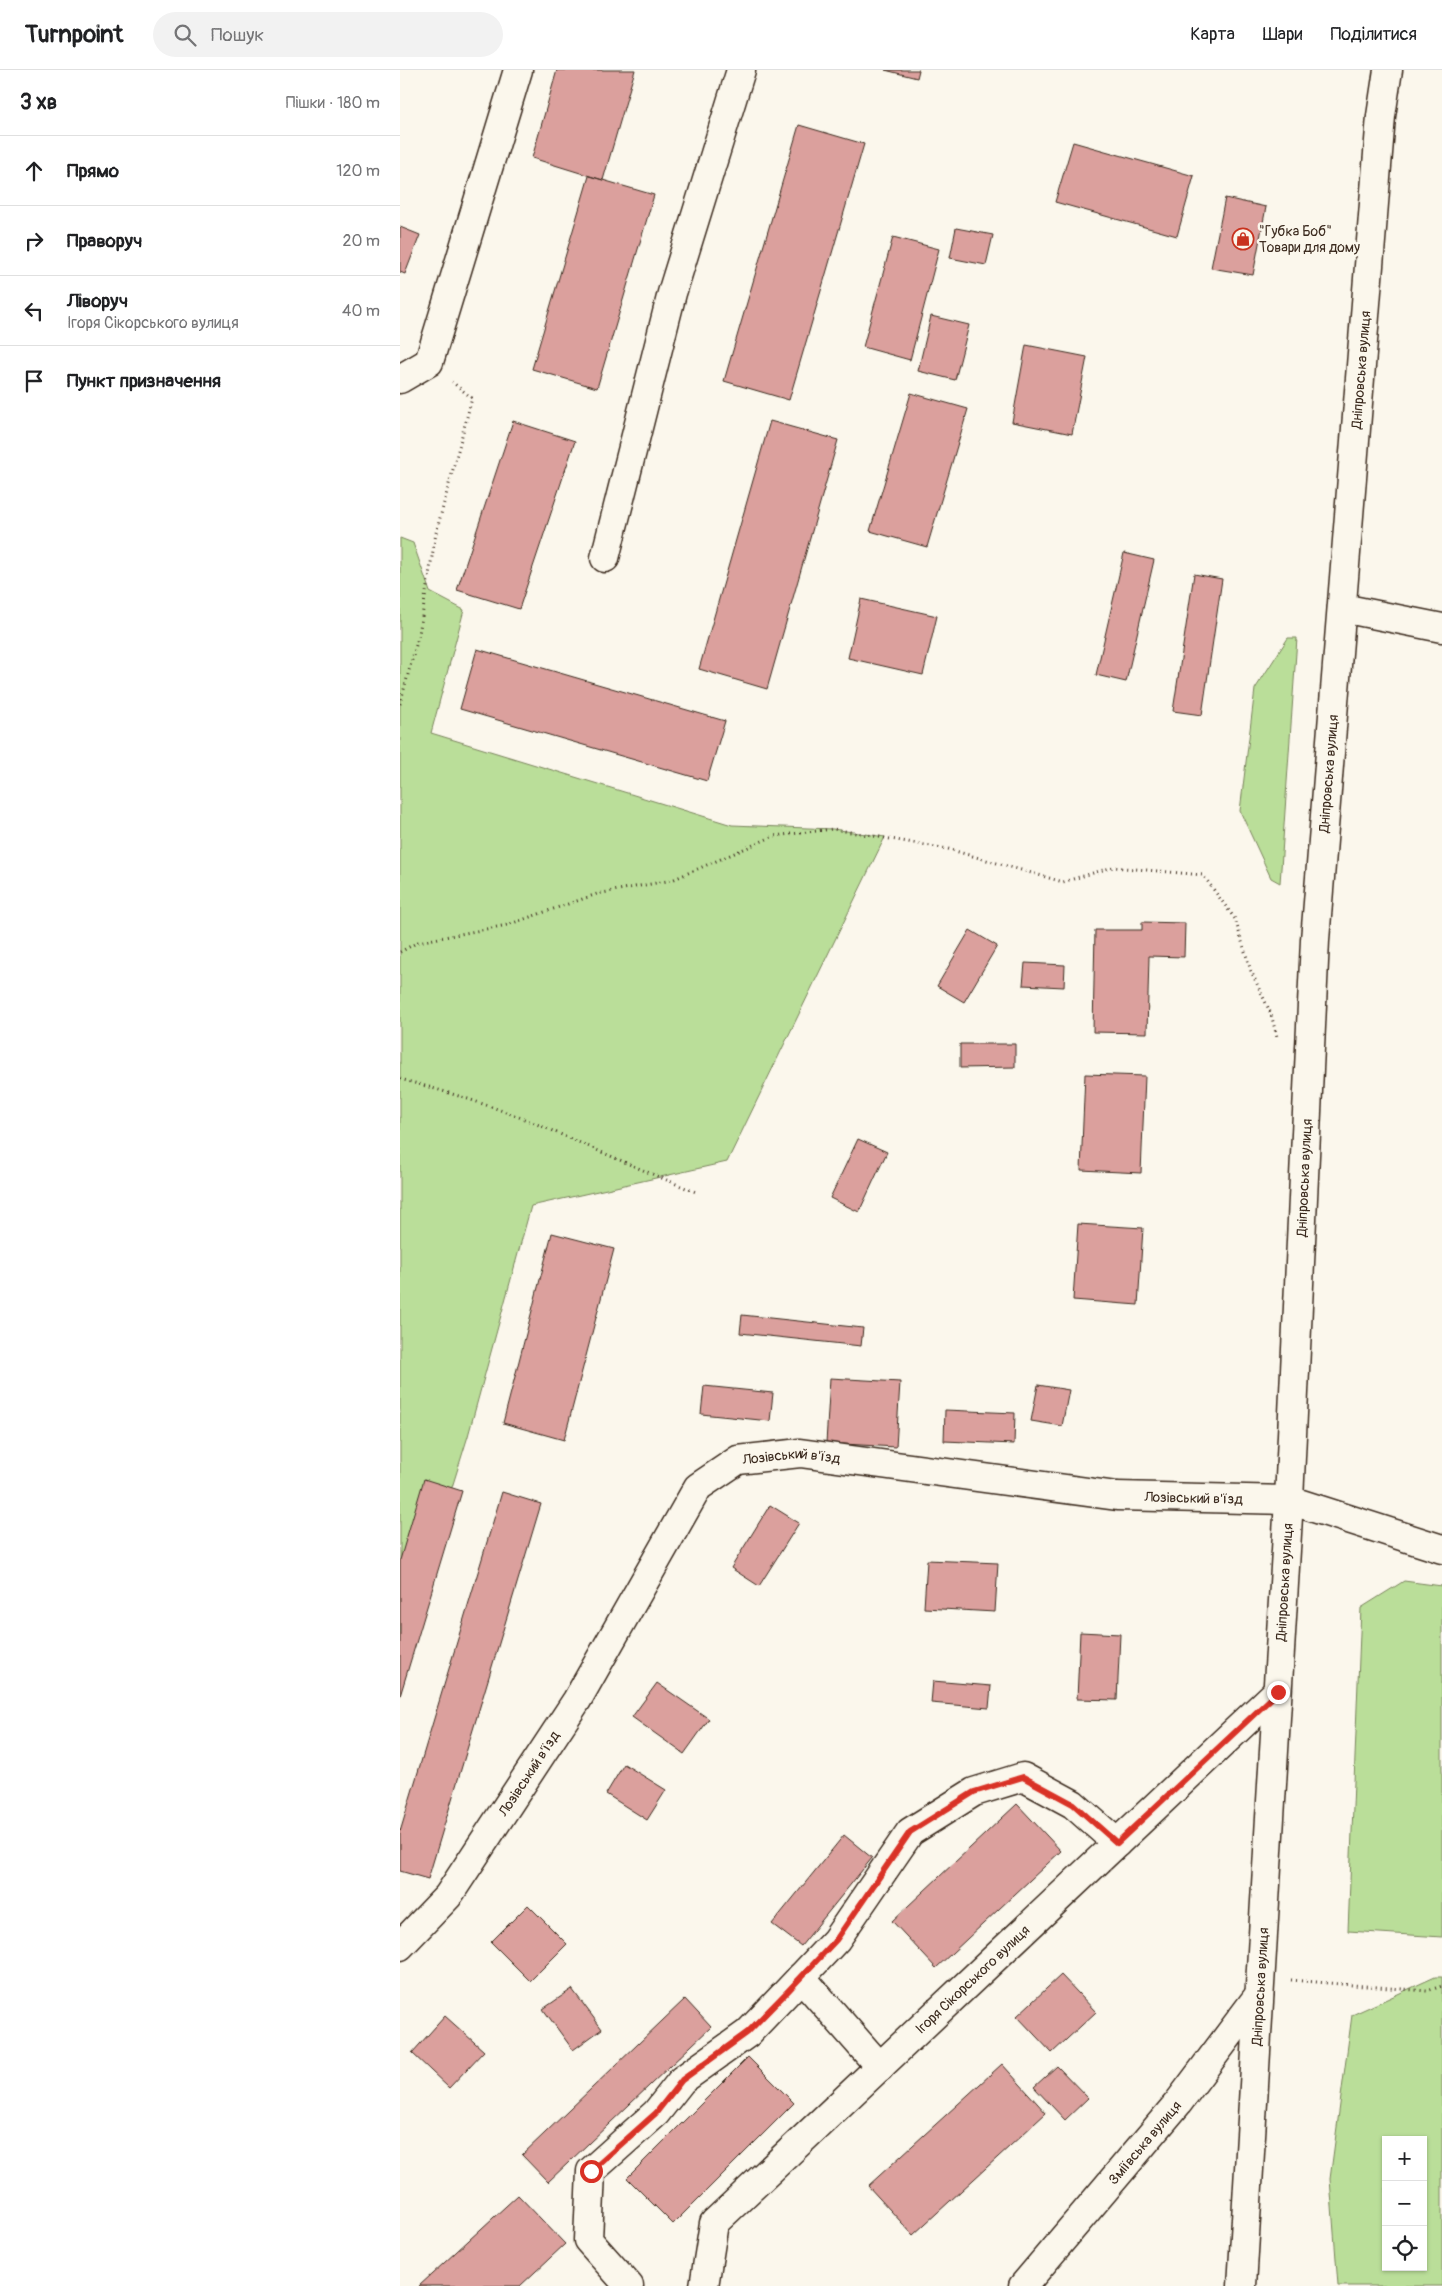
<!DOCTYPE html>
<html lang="uk">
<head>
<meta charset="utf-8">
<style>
	body { margin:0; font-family:Pangolin,sans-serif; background:#f2f2f2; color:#202124 }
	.controls { position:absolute; right:15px; bottom:15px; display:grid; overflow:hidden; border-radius:0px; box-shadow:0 1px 4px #0004 }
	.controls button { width:45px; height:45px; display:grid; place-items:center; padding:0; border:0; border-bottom:1px solid #e0e0e0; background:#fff; color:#202124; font:25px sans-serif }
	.stop { position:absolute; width:15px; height:15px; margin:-11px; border:4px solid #d93025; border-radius:50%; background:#fff }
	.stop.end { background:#d93025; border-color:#fff; box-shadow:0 1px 5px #0008 }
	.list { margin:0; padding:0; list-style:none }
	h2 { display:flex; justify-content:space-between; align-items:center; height:65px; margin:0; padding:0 20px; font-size:21px }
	h2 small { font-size:16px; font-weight:400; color:#757577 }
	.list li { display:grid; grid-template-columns:32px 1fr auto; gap:15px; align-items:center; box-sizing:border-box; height:70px; padding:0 20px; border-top:1px solid #e0e0e0 }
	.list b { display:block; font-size:19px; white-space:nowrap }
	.list p { margin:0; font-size:16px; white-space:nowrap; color:#757577 }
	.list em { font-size:16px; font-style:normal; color:#757577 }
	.icon { flex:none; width:28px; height:28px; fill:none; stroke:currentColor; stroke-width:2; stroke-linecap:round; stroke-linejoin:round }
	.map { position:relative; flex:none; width:1042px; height:2216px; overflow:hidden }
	header { display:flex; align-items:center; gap:30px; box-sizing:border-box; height:70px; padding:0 25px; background:#fff; border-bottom:1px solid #e0e0e0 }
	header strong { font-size:24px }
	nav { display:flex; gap:28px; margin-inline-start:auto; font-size:18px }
	.search { width:350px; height:45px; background:#f2f2f2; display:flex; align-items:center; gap:12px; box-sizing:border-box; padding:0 18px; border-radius:28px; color:#757577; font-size:19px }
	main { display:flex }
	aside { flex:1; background:#fff }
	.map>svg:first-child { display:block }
	.green { fill:#bade99; stroke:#7a845c; fill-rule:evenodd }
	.building { fill:#dba09d; stroke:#3b2a1e }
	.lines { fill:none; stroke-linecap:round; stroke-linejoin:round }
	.minor-casing { stroke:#3b2a1e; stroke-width:31 }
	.highway-casing { stroke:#3b2a1e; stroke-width:31 }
	.path { stroke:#3b2a1e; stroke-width:3; stroke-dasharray:1 4; stroke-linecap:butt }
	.minor { stroke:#fbf7ec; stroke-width:28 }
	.highway { stroke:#fbf7ec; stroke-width:28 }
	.route { stroke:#d93025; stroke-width:6 }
	.labels { text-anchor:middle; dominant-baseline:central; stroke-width:5; stroke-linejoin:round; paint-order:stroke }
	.poi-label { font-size:14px; fill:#3b2a1e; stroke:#fbf7ec; text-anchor:start }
	.street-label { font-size:14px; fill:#3b2a1e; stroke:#fbf7ec }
</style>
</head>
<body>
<header>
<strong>Turnpoint</strong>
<div class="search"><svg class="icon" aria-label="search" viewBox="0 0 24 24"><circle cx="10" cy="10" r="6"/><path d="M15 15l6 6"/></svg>Пошук</div>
<nav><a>Карта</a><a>Шари</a><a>Поділитися</a></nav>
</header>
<main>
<aside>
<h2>3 хв<small>Пішки · 180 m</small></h2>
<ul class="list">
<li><svg class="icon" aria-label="ahead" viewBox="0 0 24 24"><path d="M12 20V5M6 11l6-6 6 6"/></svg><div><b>Прямо</b></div><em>120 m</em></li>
<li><svg class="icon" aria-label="right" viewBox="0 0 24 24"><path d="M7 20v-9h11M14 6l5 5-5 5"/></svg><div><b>Праворуч</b></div><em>20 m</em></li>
<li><svg class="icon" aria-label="left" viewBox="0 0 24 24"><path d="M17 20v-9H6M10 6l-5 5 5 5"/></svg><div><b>Ліворуч</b><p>Ігоря Сікорського вулиця</p></div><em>40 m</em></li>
<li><svg class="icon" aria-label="arrive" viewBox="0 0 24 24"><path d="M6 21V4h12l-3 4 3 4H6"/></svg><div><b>Пункт призначення</b></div></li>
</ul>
</aside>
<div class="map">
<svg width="1042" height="2216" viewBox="0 0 1042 2216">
	<rect width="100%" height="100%" fill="#fbf7ec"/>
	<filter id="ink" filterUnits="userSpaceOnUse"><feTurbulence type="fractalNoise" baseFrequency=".02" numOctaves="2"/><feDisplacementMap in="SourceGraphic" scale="10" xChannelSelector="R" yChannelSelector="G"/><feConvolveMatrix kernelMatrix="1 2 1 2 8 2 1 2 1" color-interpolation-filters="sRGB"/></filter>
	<g filter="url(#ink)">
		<!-- green -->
		<path class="green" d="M0 468 13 473 30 522 64 540 31 663 332 755 433 759 485 767 327 1092 131 1136 68 1366 0 1584Z
			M888 568H897L880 813 871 808 840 741 855 619Z
			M1004 1511 1042 1516V1867L948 1861 961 1538Z
			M1035 1907H1042V2216H938L930 2109 952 1945ZM986 2070H1023V2197H986Z"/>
		<!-- building -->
		<path class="building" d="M157 0H235L203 110 132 88Z
			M485 0H519L517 8Z
			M399 55 464 74 389 330 324 311Z
			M673 72 794 106 777 166 655 132Z
			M189 106 254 125 197 318 132 299Z
			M825 128 866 137 853 205 811 198Z
			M0 157 20 165 5 204 0 202Z
			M556 158 593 165 586 195 550 188Z
			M493 167 539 179 510 290 463 277Z
			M531 246 569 255 555 310 518 301Z
			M626 275 687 287 672 364 612 352Z
			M511 323 568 339 527 477 470 461Z
			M113 351 175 371 119 539 57 520Z
			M370 351 438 370 367 619 299 599Z
			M724 483 754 490 726 612 696 605Z
			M794 504 822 509 802 645 773 641Z
			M461 529 537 546 523 605 448 588Z
			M77 579 325 651 307 711 60 639Z
			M742 852 785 853 784 887 749 886 747 963 693 962 695 860H742Z
			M570 860 597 876 564 932 537 916Z
			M625 893 665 895 664 917 623 915Z
			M560 974H615V997L560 998Z
			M685 1004 745 1006 741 1103 681 1100Z
			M458 1069 487 1082 459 1142 430 1128Z
			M678 1154 743 1158 738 1235 673 1230Z
			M152 1163 214 1179 164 1370 103 1353Z
			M342 1245 463 1258 461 1276 340 1263Z
			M430 1308 500 1312 496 1377 426 1373Z
			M638 1315 669 1320 662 1356 631 1351Z
			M304 1316 373 1323 370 1351 301 1344Z
			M545 1340 615 1343 614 1374 544 1371Z
			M24 1409 62 1421 0 1626V1490Z
			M102 1422 141 1434 28 1809 0 1801V1762Z
			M370 1435 399 1453 359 1516 331 1498Z
			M527 1490 598 1493 595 1542 524 1538Z
			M680 1562 720 1564 717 1630 677 1629Z
			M533 1611 591 1616 589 1638 531 1633Z
			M257 1613 309 1649 284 1684 232 1647Z
			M224 1694 266 1720 247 1750 206 1724Z
			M617 1734 661 1781 536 1898 492 1851Z
			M444 1765 472 1788 401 1876 372 1854Z
			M128 1835 167 1874 130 1911 91 1872Z
			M661 1905 696 1942 652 1983 617 1946Z
			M172 1919 202 1959 173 1980 143 1939Z
			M285 1929 311 1957 148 2112 122 2085Z
			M45 1946 84 1981 49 2018 12 1983Z
			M348 1987 394 2033 273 2154 227 2108Z
			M602 1994 646 2043 513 2165 468 2116Z
			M657 1996 688 2028 665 2050 634 2017Z
			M118 2125 165 2174 120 2216H19Z"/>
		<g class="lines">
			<!-- minor casing -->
			<g class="minor-casing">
				<g id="minor">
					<path d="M0 309 29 292 118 0"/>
					<path d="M205 488 272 223 341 0"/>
					<path d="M942 538 1042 558"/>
					<path id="s1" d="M0 1876 48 1826 177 1630 298 1417 338 1390 400 1383 717 1426 889 1430 1042 1479"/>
					<path d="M401 1907 480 1997"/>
					<path d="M229 2216 188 2170 191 2101 256 2043 282 2010 348 1963 388 1921 436 1870 510 1762 574 1722 623 1707 673 1734 717 1773"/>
					<path id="s2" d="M304 2216 314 2153 877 1622"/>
					<path id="s3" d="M623 2216 778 2033 859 1925"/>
				</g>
			</g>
			<!-- highway casing -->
			<g class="highway-casing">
				<g id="highway">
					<path id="s4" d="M842 2216 889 1430 915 870 981 46 988 0"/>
				</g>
			</g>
			<!-- path -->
			<path class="path" d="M0 634 19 564 36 463 72 328 52 312
				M0 882 18 872 107 855 197 824 272 810 374 766 433 759 548 779 663 812 713 797 803 805 835 849 851 901 871 944 877 967
				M0 1009C52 1023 106 1040 155 1062 202 1082 248 1103 296 1122
				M891 1910 1027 1921 1042 1916"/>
			<!-- minor -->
			<use href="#minor" class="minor"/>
			<!-- highway -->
			<use href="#highway" class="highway"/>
		</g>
	</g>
	<g class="lines" filter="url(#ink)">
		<!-- route -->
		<path class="route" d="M191 2101 256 2043 282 2010 348 1962 388 1921 436 1870 510 1762 574 1722 623 1707 673 1734 717 1773 878 1622"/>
	</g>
	<!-- icons -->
	<defs>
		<g id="shop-ring" transform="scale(1.125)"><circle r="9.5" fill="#fbf7ec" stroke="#c8321e" stroke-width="1.5"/><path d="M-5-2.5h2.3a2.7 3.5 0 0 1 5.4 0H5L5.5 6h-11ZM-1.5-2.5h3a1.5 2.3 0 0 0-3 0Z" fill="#c8321e"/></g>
	</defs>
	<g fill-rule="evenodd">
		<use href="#shop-ring" x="843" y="169"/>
	</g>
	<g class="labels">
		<!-- poi labels -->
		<g class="poi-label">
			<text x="859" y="161">"Губка Боб"<tspan x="859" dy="16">Товари для дому</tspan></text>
		</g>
		<!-- street labels -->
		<g class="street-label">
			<text stroke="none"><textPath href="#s4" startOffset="1920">Дніпровська вулиця</textPath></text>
			<text stroke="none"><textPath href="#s4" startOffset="1515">Дніпровська вулиця</textPath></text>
			<text stroke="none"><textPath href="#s4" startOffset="1110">Дніпровська вулиця</textPath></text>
			<text stroke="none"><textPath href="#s1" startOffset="651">Лозівський в'їзд</textPath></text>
			<text stroke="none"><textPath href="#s1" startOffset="1056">Лозівський в'їзд</textPath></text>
			<text stroke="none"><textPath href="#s4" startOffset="705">Дніпровська вулиця</textPath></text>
			<text stroke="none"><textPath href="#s1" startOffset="216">Лозівський в'їзд</textPath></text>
			<text stroke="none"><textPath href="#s2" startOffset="419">Ігоря Сікорського вулиця</textPath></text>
			<text stroke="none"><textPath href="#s4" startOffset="300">Дніпровська вулиця</textPath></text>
			<text stroke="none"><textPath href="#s3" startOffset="188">Зміївська вулиця</textPath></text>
		</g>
	</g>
</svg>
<div class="controls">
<button>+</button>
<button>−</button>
<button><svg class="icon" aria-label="locate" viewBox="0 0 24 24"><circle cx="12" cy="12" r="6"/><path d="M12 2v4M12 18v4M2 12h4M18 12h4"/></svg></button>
</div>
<div class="stop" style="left:191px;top:2101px"></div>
<div class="stop end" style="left:878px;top:1622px"></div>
</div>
</main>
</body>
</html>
